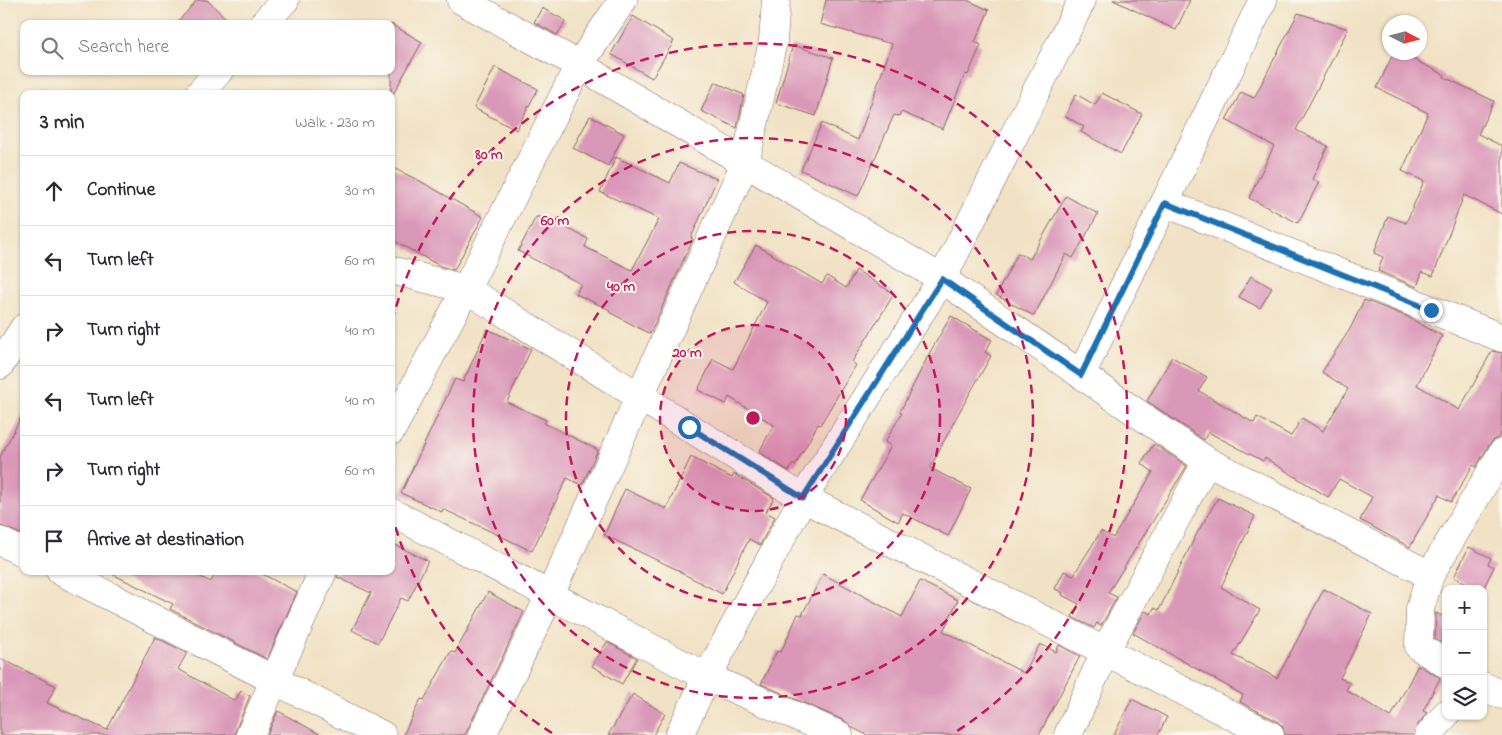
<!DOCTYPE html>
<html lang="en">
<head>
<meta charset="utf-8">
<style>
	body { margin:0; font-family:"Indie Flower",sans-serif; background:#f7f7f7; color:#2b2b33 }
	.controls { position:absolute; right:15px; bottom:15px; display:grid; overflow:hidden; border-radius:10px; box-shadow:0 1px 4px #0004 }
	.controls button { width:45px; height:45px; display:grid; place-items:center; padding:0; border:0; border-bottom:1px solid #e1e1e2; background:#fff; color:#2b2b33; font:25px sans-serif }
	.compass { position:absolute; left:1382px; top:15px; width:45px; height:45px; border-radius:50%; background:#fff; box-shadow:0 1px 4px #0004; rotate:96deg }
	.stop { position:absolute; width:15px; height:15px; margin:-11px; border:4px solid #1f6fb2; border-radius:50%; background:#fff }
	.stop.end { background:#1f6fb2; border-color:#fff; box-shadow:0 1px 5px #0008 }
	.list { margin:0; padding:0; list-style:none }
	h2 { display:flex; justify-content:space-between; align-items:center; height:65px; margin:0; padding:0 20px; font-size:21px }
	h2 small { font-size:16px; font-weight:400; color:#7c7c81 }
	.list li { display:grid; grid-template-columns:32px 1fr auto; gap:15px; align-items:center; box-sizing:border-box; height:70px; padding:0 20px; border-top:1px solid #e1e1e2 }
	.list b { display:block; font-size:19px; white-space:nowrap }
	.list em { font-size:16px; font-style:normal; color:#7c7c81 }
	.icon { flex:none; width:28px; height:28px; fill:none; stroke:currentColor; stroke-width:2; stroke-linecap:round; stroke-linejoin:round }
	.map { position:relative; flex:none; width:1502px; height:735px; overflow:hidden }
	.search { position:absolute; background:#fff; box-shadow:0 1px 4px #0004; left:20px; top:20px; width:375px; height:55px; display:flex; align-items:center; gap:12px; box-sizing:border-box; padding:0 18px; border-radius:10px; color:#7c7c81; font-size:19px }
	.panel { position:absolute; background:#fff; box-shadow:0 1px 4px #0004; left:20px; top:90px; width:375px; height:485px; border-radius:10px }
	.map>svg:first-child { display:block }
	.building { fill:#da98b8 }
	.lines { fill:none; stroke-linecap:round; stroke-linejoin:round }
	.minor-casing { stroke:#846361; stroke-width:29 }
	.minor { stroke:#fff; stroke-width:28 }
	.route { stroke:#1f6fb2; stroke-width:6 }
	.ring { fill:none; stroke:#c2185b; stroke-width:2.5; stroke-dasharray:9 6 }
	.centre { fill:#c2185b; stroke:#fbf7ec; stroke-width:2.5 }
	.ring-label { font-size:15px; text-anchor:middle; font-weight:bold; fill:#c2185b; stroke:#fbf7ec; stroke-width:4; stroke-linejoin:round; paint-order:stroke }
</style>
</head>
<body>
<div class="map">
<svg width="1502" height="735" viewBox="0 0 1502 735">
	<rect width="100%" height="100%" fill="#fbf7ec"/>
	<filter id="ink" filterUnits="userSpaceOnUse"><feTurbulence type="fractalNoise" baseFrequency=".02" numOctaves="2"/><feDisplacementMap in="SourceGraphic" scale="10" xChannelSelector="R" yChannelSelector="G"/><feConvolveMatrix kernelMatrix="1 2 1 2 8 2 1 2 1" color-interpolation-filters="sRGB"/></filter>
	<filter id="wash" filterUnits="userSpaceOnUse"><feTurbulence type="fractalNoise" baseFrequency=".0096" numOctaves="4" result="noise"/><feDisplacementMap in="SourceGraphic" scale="20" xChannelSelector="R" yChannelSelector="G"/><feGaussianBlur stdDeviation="1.12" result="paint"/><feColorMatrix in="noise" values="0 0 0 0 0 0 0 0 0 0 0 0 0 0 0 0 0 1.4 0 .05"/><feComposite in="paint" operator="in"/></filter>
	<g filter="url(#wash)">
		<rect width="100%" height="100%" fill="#f1e2c5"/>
		<g id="blocks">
			<!-- building -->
			<path class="building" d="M197 0H207L232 24H176Z
				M826 0H967L989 10 975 42 981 45 968 75 965 74 943 129 901 112 899 116 894 115 858 196 801 170 822 123 858 140 892 44 820 24Z
				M1113 0H1190L1176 30Z
				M542 8 566 21 557 35 534 22Z
				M1298 13 1348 29 1296 130 1328 146 1312 179 1319 182 1298 223 1249 198 1274 146 1226 120 1241 92 1254 98Z
				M633 16 674 41 652 78 611 54Z
				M391 24 422 42 391 98Z
				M793 45 833 58 816 116 776 103Z
				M1394 52H1398L1445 75 1444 77 1494 101 1478 134 1502 146V214L1464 195 1433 276 1422 272 1417 287 1378 271 1383 257 1374 253 1388 216 1406 223 1424 181 1402 171 1428 113 1377 88Z
				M495 67 538 89 516 130 474 108Z
				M715 82 744 95 737 128 701 111Z
				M1102 93 1142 114 1121 154 1081 132 1084 127 1065 116 1076 94 1095 105Z
				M590 116 624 134 608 166 573 148Z
				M616 157 670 183 679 163 717 179 691 238 693 239 650 334 609 312 610 310 576 294 581 284 518 251 536 217H546L588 239 585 247 632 270 659 219 600 192Z
				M391 167 420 181 483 217 454 270 440 266 391 239Z
				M1066 196 1098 214 1073 258 1066 254 1034 316 996 295 1018 253 1030 259Z
				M756 245 822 284 827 276 846 288 856 270 894 294 852 362 856 365 820 425 818 424 795 466 793 464 789 471 759 452 774 425 729 397 726 404 698 390 713 359 733 369 767 302 734 282Z
				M1251 276 1272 288 1260 308 1239 297Z
				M1364 300 1406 316 1442 336 1417 385 1459 410 1492 351 1502 353V432L1498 438 1494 440 1489 445 1476 467 1473 465 1451 502 1439 495 1410 547 1360 520 1372 497 1339 479 1328 497 1265 458 1263 461 1208 432 1204 440 1147 401 1172 357 1207 377 1199 391 1254 423 1257 417 1291 436 1302 418 1323 431 1348 389 1322 372 1350 329Z
				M951 316 992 340 985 352 991 356 957 416 930 468 971 489 948 536 903 513 898 522 860 500 891 446 885 442 902 413 900 412 929 354Z
				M487 329 531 349 507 402 546 420 544 423 598 450 582 485 567 478 532 551 443 509 442 512 401 493 455 379 463 382Z
				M24 412V530L21 534 0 526V457Z
				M1154 444 1187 466 1108 593 1117 597 1101 626 1097 623 1094 628 1072 617 1079 604 1062 595 1063 593 1055 589 1064 571 1073 576 1101 531 1113 538 1153 472 1141 463Z
				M691 457 732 478 734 474 774 498 766 512 775 517 760 545 749 539 722 594 680 572V571L604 535 625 489 666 509Z
				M1218 498 1255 516 1221 587 1260 610 1233 655 1277 678 1324 589 1372 614 1340 678 1350 683 1346 690 1391 717 1418 665 1440 678 1423 711 1427 713 1417 726 1414 735H1285L1283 727 1277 721 1240 702 1243 695 1133 633 1145 611 1151 614 1154 608 1159 610 1196 535Z
				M391 543 428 561 408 601 401 598 378 643 352 630 371 593 337 577 338 571H391Z
				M1469 547 1491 558 1488 564 1494 567 1483 589H1475L1454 577Z
				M106 571H188L211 582 216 571H256L297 592 267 659 170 609 173 604Z
				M823 574 902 617 920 581 958 600 943 631 1024 673 1040 644 1056 652 1059 645 1080 656 1039 735H867L853 728 845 721 761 684 777 651 781 652 798 614 802 615Z
				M488 592 524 612 465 735H403L421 699 424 700 451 651 455 653Z
				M1436 613 1446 618V645L1435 639Z
				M155 637 187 653 178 669 235 701 241 691 250 696 236 729 235 735H0V658L56 686 47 703 107 730Z
				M607 642 637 658 622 684 592 666Z
				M633 694 665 714 653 735H608Z
				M1132 699 1167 717 1158 735H1114Z
				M278 711 321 735H267Z"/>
		</g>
	</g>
	<g filter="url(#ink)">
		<use href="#blocks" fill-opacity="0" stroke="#846361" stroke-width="1"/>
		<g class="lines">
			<!-- minor casing -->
			<g class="minor-casing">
				<path id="minor" d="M461 0 579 65 942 279 1207 461 1430 575
					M263 24 285 0
					M199 94 219 71
					M1165 203 1502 338
					M391 270 466 289 803 498 1270 735
					M0 365 24 328
					M1081 375 1263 0
					M391 431 466 289 579 65 623 0
					M391 512 707 677 839 735
					M0 541 24 553
					M60 571 382 735
					M1446 664 1419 647 1420 609 1430 575 1502 453
					M1483 686 1502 695
					M250 735 323 571
					M482 735 550 595 745 163 773 41 776 0
					M679 735 707 677 803 498 942 279 1082 0
					M1068 735 1105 652 1207 461
					M1429 735 1446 714"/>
			</g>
			<!-- minor -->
			<use href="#minor" class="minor"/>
		</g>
	</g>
	<g class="lines" filter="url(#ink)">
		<!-- route -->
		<path class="route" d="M689 427 803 498 942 279 1081 375 1165 203 1431 310"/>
	</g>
	<!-- distance rings -->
	<circle cx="753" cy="418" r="93" fill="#c2185b" fill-opacity=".12"/>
	<g class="ring">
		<circle cx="753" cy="418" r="93"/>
		<circle cx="753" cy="418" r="187"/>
		<circle cx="753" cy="418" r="280"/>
		<path d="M552 733A374 374 0 0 1 392 515M392 321A374 374 0 1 1 954 733"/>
	</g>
	<circle cx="753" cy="418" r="8" class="centre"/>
	<g class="ring-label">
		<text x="489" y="159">80 m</text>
		<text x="555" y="225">60 m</text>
		<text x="621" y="291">40 m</text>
		<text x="687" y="357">20 m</text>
	</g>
</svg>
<div class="controls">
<button>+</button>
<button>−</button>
<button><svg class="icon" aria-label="layers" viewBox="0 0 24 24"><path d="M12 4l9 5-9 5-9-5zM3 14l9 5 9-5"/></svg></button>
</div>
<svg class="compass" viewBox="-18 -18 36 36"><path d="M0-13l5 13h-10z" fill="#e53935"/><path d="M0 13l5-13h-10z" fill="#7c7c81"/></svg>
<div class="stop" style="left:689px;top:427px"></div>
<div class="stop end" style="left:1431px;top:310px"></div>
<div class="search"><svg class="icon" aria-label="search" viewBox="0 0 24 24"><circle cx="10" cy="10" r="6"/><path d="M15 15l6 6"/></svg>Search here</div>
<section class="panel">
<h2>3 min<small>Walk · 230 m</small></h2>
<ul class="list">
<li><svg class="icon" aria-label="ahead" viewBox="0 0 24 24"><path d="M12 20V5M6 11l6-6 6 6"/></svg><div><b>Continue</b></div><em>30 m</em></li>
<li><svg class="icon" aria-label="left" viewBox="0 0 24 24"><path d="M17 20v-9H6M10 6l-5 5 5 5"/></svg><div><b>Turn left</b></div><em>60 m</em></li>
<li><svg class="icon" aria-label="right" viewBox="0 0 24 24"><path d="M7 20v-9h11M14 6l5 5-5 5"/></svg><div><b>Turn right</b></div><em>40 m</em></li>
<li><svg class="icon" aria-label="left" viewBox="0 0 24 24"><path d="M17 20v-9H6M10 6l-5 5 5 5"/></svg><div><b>Turn left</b></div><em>40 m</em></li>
<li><svg class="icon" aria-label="right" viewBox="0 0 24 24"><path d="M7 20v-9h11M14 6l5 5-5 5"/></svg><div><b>Turn right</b></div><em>60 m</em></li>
<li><svg class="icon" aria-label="arrive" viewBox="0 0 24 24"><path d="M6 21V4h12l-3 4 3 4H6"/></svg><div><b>Arrive at destination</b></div></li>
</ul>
</section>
</div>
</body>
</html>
